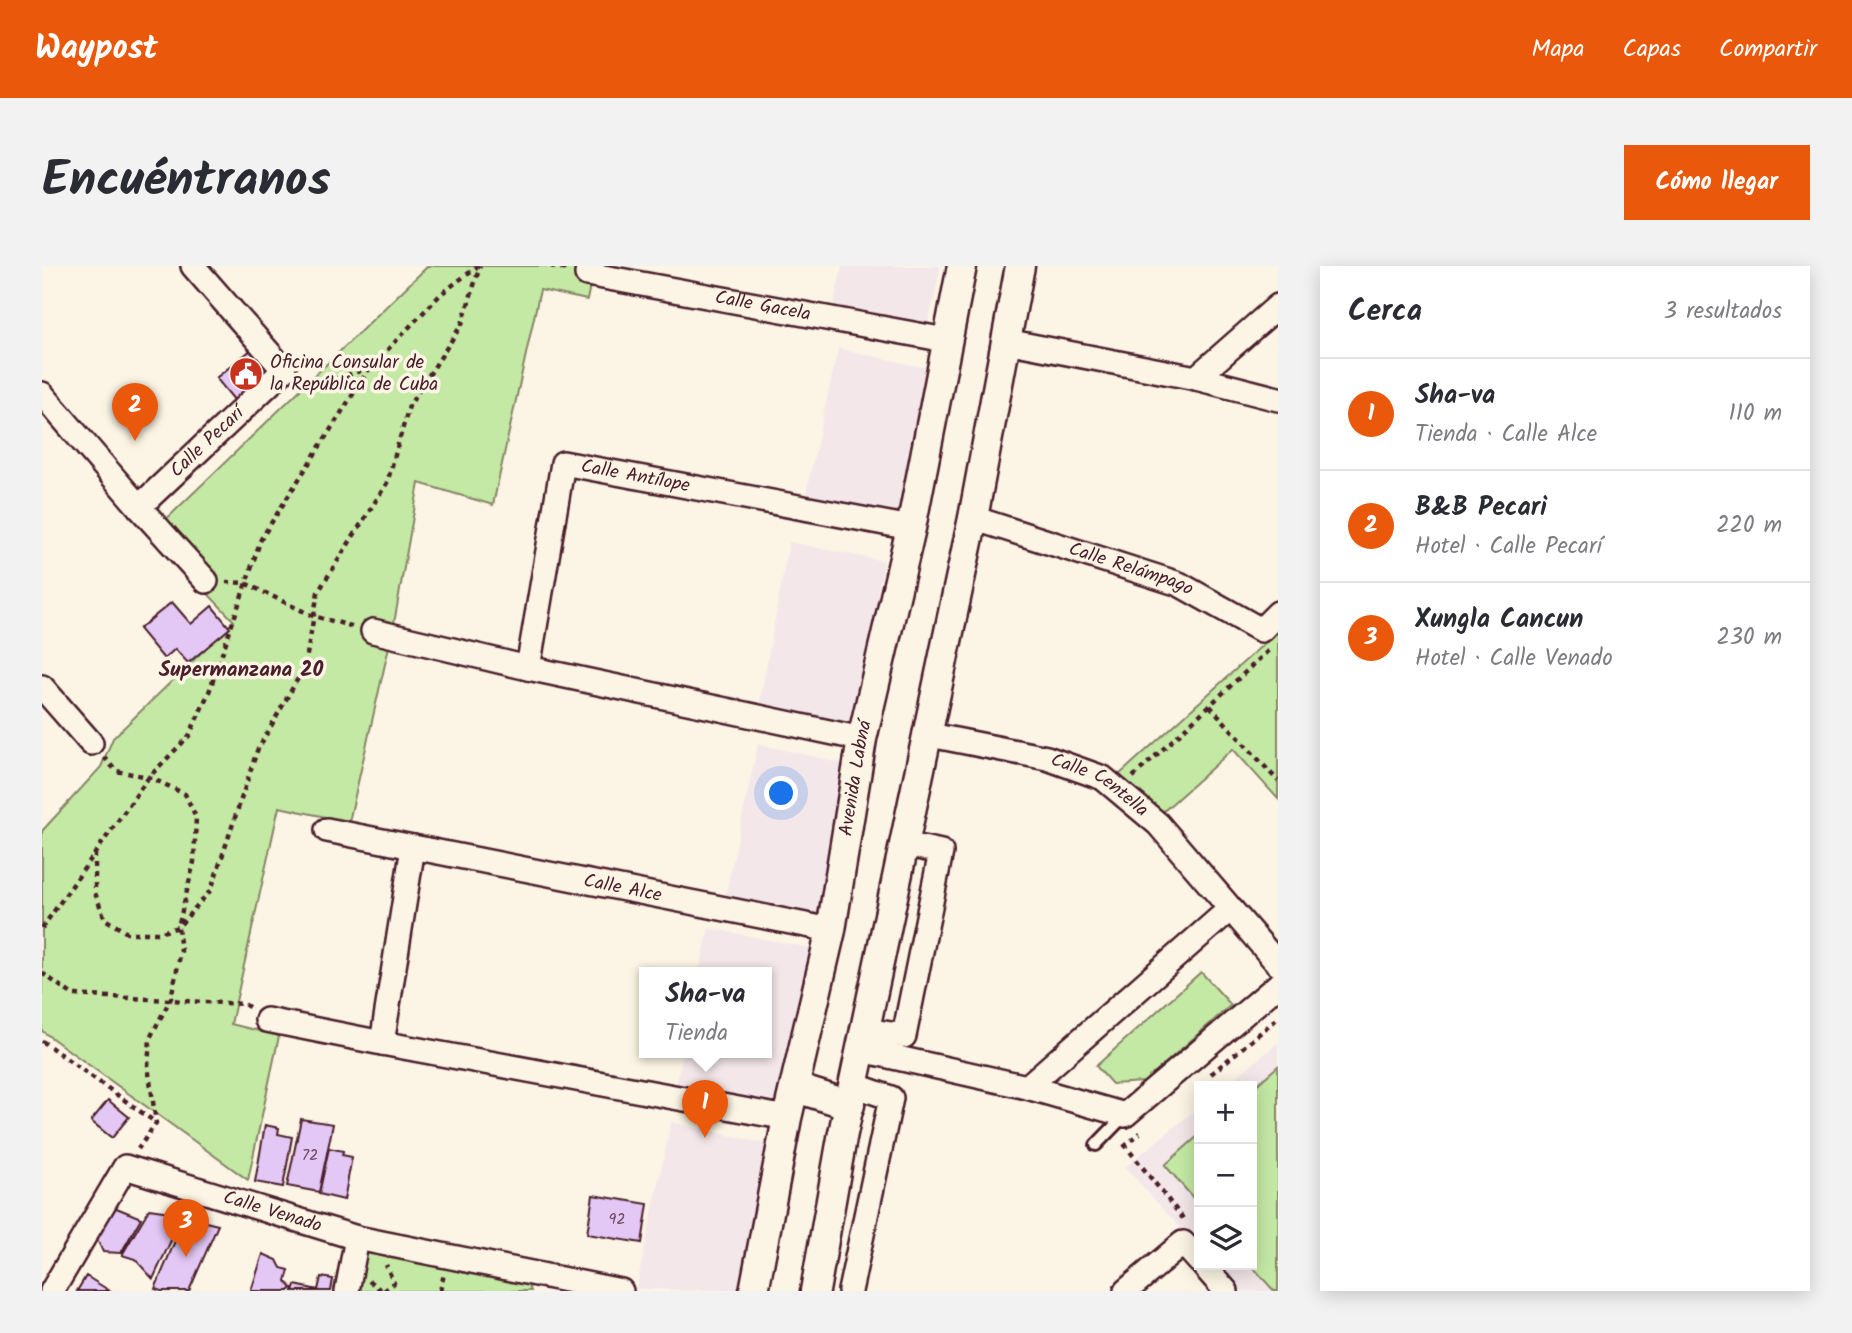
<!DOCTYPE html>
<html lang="es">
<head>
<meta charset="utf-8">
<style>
	body { margin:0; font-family:Kalam,sans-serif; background:#f2f2f3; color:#2b2b33 }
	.controls { position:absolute; right:21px; bottom:21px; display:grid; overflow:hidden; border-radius:0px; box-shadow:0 4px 18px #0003 }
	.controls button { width:63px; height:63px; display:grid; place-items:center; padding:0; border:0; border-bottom:2px solid #e1e1e2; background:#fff; color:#2b2b33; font:35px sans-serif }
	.you { position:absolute; left:740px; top:528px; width:24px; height:24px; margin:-18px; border:5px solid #fff; border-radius:50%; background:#1a73e8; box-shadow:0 0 0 10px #1a73e833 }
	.badge { display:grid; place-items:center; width:46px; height:46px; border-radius:50%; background:#ea580c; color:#fff; font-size:23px; font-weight:700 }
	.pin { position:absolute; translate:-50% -58px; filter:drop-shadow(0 2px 4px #0008) }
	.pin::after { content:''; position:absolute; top:37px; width:24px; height:21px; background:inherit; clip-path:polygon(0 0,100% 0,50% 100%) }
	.popup { position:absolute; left:597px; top:701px; width:133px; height:91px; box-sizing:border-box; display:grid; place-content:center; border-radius:0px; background:#fff; filter:drop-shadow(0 2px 5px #0005); font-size:23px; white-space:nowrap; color:#7c7c81 }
	.popup b { font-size:26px; color:#2b2b33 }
	.popup::after { content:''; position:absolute; left:50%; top:100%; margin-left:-14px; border:14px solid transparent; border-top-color:#fff }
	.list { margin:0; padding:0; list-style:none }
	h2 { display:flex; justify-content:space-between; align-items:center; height:91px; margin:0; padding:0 28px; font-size:30px }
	h2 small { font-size:23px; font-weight:400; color:#7c7c81 }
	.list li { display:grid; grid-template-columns:46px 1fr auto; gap:21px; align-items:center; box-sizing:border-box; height:112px; padding:0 28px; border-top:2px solid #e1e1e2 }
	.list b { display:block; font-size:26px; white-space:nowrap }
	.list p { margin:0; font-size:23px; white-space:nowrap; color:#7c7c81 }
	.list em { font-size:23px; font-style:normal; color:#7c7c81 }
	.icon { flex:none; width:38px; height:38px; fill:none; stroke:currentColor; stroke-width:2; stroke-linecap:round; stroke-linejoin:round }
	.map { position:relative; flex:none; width:1236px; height:1025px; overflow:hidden; border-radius:0px }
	header { display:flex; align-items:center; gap:42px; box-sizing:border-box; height:98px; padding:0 35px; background:#ea580c; color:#fff }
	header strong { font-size:33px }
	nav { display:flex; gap:38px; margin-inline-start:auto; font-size:24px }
	.intro { display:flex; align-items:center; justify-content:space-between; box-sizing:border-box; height:168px; padding:0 42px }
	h1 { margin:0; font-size:49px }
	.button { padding:18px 32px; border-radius:0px; background:#ea580c; color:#fff; font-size:24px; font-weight:700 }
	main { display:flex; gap:42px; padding:0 42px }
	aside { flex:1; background:#fff; border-radius:0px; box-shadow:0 4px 18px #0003 }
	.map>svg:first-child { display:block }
	.built { fill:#f4e7ea }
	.green { fill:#c4e9a4; stroke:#878468; stroke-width:2 }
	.building { fill:#e3c7f5; stroke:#4a1f2b; stroke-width:2 }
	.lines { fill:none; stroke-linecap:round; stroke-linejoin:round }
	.service-casing { stroke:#4a1f2b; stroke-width:16 }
	.minor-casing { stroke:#4a1f2b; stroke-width:28 }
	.tertiary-casing { stroke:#4a1f2b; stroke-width:33 }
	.path { stroke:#4a1f2b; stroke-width:4.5; stroke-dasharray:5 5; stroke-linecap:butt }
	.service { stroke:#fcf5e5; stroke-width:10 }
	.minor { stroke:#fcf5e5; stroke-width:23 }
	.tertiary { stroke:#fcf5e5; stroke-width:28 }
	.labels { text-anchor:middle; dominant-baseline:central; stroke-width:7; stroke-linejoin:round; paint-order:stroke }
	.number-label { font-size:16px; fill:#70495e }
	.street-label { font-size:19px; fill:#4a1f2b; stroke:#fcf5e5 }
	.poi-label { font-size:19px; fill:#4a1f2b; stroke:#fcf5e5; text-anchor:start }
	.neighbourhood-label { font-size:21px; font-weight:bold; fill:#4a1f2b; stroke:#fcf5e5 }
</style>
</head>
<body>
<header>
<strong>Waypost</strong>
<nav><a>Mapa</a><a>Capas</a><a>Compartir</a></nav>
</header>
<div class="intro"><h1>Encuéntranos</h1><a class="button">Cómo llegar</a></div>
<main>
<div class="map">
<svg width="1236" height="1025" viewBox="0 0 1236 1025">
	<rect width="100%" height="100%" fill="#fcf5e5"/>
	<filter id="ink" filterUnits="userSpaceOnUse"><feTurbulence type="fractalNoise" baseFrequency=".0143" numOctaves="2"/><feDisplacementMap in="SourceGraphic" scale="14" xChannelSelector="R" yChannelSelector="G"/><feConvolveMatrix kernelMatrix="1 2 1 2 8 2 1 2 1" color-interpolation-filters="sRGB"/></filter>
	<g filter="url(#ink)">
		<!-- built -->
		<path class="built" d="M800 0H899L883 73 789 52Z
			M796 82 888 103 850 271 759 250Z
			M747 276 842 295 812 458 717 440Z
			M716 478 813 500 778 657 682 636Z
			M667 662 768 682 731 846 633 823 641 786H724V706H657Z
			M1236 777V1025H1195L1171 999H1210V820H1183Z
			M1157 841V983L1083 901Z
			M629 856 730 879 698 1025 594 1023Z"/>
		<!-- green -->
		<path class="green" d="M386 0H552L545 34 498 24 451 239 377 217 351 363 307 556 237 541 189 758 237 770 206 914 0 765V565L59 501 71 472 192 355 109 268Z
			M1236 365V533L1191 483 1115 551 1077 509Z
			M1159 706 1189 739 1102 816 1070 818 1054 800Z
			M1236 800V1025H1232L1209 999 1210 823Z
			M1157 869V939L1123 899Z
			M329 974 481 1006 489 1025H305Z"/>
		<!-- building -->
		<path class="building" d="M214 80 233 103 193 135 174 112Z
			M130 336 149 358 170 340 188 362 146 397 133 383 122 393 97 363Z
			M66 834 87 851 70 872 49 855Z
			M259 853 291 858 277 926 245 920Z
			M223 859 237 862 236 868 250 871 241 921 213 916Z
			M287 882 301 885 300 889 310 891 302 934 277 928Z
			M551 929 606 938 600 977 545 968Z
			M72 941 99 952 79 987 61 986 55 973Z
			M107 943 135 947 140 951 111 1013 93 993 80 989Z
			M143 951 176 959 147 1025H119L113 1023Z
			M221 988 235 994 239 1002 247 1004 244 1015 250 1022 247 1025H209Z
			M44 1010 68 1025H35Z
			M279 1011 291 1013 289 1025H251L253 1019 276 1024Z"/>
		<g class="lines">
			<!-- service casing -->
			<g class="service-casing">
				<path id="service" d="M1054 879 1083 849"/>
			</g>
			<!-- minor casing -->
			<g class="minor-casing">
				<g id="minor">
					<path id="s1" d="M547 0 545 8 904 74"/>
					<path d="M964 75 1154 112 1236 133"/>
					<path d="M1154 112 1236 40"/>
					<path id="s2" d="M0 128 97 241 242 104 151 0"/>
					<path d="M97 241 164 315"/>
					<path id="s3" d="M931 252 1137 318 1219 364 1236 347"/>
					<path d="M331 365 486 402"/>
					<path d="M0 421 49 477"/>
					<path id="s4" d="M883 468 1005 492 1061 512 1116 558 1236 698"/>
					<path id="s5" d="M820 473 486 402 521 197 869 262"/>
					<path d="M285 564 371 581"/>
					<path d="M225 754 340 777"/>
					<path d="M824 764 862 770 899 586 862 578"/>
					<path d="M820 784 985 821 1083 849 1236 719"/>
					<path d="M985 821 1188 643"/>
					<path id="s6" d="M745 852 340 777 371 581 789 664"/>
					<path d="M1161 999 1184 1025"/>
					<path id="s7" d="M10 1025 83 901 315 972 579 1025"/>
					<path d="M305 1025 315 972"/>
					<path d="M808 1025 849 832 812 819"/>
					<path d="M1084 1025 1141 977 1157 995"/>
				</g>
			</g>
			<!-- tertiary casing -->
			<g class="tertiary-casing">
				<g id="tertiary">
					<path d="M754 822 808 839"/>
					<path id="s8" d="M712 1025 745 852 789 664 820 473 869 262 920 0"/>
					<path d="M773 1025 800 872 931 252 978 0"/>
				</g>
			</g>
			<!-- path -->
			<path class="path" d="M509 0 525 4
				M258 113 271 120 325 103
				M184 316 203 317 271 350 313 361
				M1168 440 1236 515
				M62 491 74 505 107 511 143 528 154 551 152 596 136 661 139 685 129 732 108 772 106 800 114 857 96 883
				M1091 511 1228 383
				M53 587V627L63 653 85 667H117L136 661 169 624 215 485 263 400 276 326 345 217 367 140 420 58 438 0
				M0 662 107 511 147 470 167 426 219 273 327 103 399 28 436 0
				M0 707 31 729 202 738 210 743
				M0 775 113 856
				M1169 808 1236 752
				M1082 878 1143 955
				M1082 881 1098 867
				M327 1015 340 1025
				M342 1025 352 1017 344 999
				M398 1025 402 1008"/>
			<!-- service -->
			<use href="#service" class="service"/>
			<!-- minor -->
			<use href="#minor" class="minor"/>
			<!-- tertiary -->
			<use href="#tertiary" class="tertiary"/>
		</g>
	</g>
	<!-- icons -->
	<defs>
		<g id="civic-disc" transform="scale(1.75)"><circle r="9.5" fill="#c8321e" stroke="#fcf5e5"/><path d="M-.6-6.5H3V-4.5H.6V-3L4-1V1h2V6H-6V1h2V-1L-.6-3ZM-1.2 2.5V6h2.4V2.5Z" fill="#fff"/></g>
	</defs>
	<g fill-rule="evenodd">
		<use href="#civic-disc" x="204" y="108"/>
	</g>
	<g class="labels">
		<!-- number labels -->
		<g class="number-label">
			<text x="268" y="889">72</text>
			<text x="575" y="953">92</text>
		</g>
		<!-- street labels -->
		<g class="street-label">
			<text stroke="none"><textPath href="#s1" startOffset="187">Calle Gacela</textPath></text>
			<text stroke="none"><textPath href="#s2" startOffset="243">Calle Pecarí</textPath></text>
			<text stroke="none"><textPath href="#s5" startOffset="623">Calle Antílope</textPath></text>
			<text stroke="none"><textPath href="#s3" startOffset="166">Calle Relámpago</textPath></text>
			<text stroke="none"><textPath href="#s8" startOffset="523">Avenida Labná</textPath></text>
			<text stroke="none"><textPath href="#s4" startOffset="184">Calle Centella</textPath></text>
			<text stroke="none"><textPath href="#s6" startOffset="824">Calle Alce</textPath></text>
			<text stroke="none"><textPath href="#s7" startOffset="298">Calle Venado</textPath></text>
		</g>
		<!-- poi labels -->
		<g class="poi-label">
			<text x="228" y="97">Oficina Consular de<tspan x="228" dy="22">la República de Cuba</tspan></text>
		</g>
		<!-- neighbourhood labels -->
		<g class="neighbourhood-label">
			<text x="199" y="404">Supermanzana 20</text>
		</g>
	</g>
</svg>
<div class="controls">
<button>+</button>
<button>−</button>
<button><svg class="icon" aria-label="layers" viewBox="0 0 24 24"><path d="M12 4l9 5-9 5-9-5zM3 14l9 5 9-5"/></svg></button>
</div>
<div class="you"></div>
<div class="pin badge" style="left:663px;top:872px">1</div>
<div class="popup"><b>Sha-va</b>Tienda</div>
<div class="pin badge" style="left:93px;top:175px">2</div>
<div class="pin badge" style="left:144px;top:991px">3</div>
</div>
<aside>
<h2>Cerca<small>3 resultados</small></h2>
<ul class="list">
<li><span class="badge">1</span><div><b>Sha-va</b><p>Tienda · Calle Alce</p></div><em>110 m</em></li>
<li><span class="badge">2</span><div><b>B&amp;B Pecari</b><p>Hotel · Calle Pecarí</p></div><em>220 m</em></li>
<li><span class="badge">3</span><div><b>Xungla Cancun</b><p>Hotel · Calle Venado</p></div><em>230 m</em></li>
</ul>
</aside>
</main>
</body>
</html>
